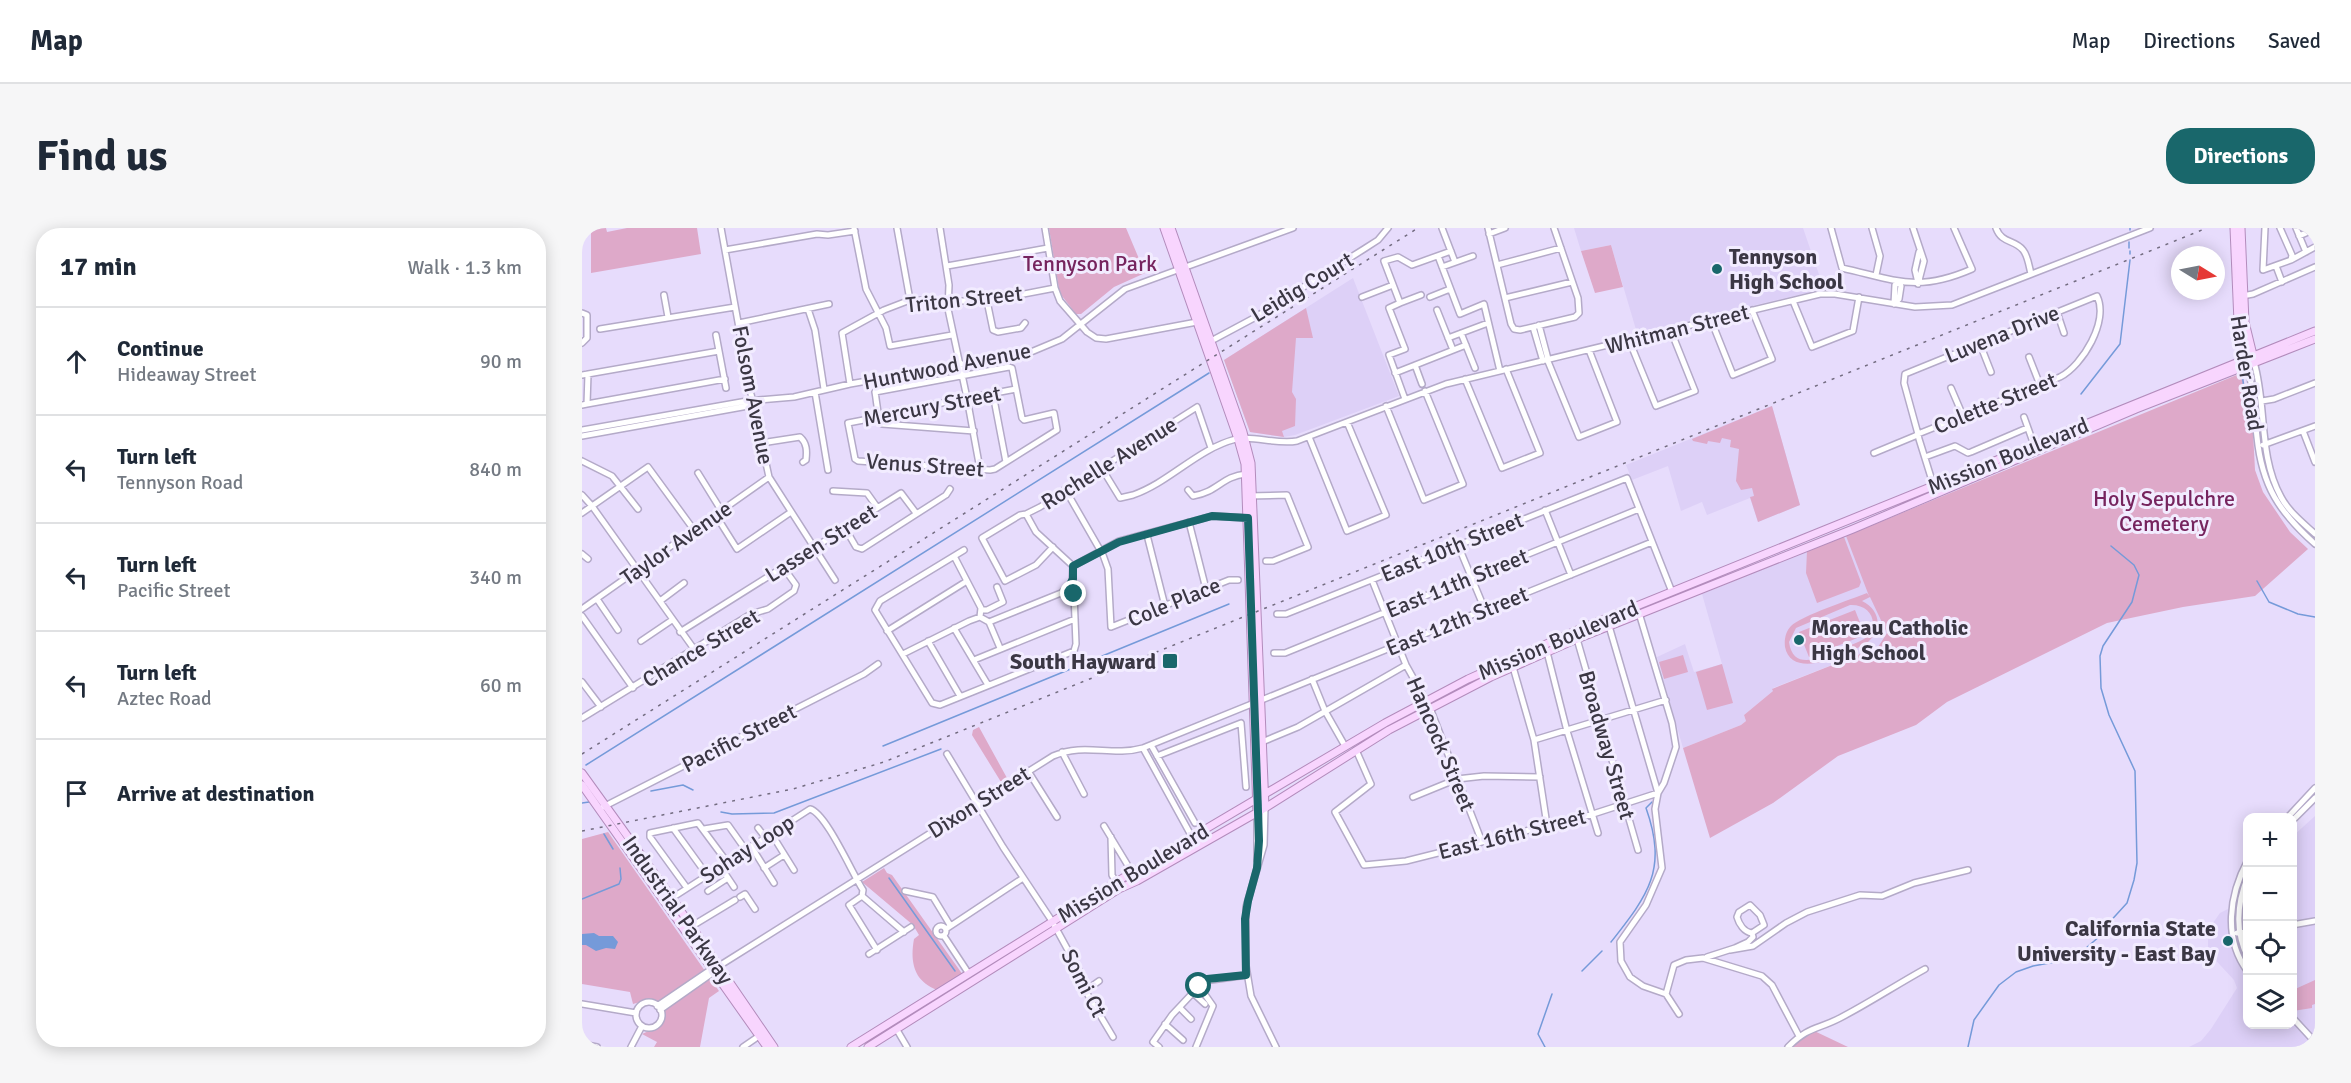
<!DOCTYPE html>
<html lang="en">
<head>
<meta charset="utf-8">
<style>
	body { margin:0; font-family:Signika,sans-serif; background:#f6f6f7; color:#1f2937 }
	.controls { position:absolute; right:18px; bottom:18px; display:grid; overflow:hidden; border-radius:12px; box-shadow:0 3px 15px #0003 }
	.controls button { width:54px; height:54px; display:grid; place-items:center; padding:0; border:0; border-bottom:2px solid #e0e1e3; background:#fff; color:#1f2937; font:30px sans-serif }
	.compass { position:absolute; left:1589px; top:18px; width:54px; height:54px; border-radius:50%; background:#fff; box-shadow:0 3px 15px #0003; rotate:100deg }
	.stop { position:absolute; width:18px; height:18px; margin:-14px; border:4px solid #19676b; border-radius:50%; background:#fff }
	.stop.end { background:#19676b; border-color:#fff; box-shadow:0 2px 6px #0008 }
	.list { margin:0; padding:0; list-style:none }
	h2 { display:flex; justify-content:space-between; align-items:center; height:78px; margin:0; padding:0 24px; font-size:26px }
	h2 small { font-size:20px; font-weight:400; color:#747a83 }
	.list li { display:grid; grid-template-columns:39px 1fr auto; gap:18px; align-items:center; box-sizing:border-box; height:108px; padding:0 24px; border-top:2px solid #e0e1e3 }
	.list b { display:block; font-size:22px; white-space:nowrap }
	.list p { margin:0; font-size:20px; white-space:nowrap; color:#747a83 }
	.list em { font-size:20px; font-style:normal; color:#747a83 }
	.icon { flex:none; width:33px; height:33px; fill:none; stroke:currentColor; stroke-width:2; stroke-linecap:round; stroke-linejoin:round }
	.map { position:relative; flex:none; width:1733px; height:819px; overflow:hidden; border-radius:24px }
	header { display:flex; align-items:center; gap:36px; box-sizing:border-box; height:84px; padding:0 30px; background:#fff; border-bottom:2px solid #e0e1e3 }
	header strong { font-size:28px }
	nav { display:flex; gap:33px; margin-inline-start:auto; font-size:21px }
	.intro { display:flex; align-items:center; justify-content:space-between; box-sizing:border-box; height:144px; padding:0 36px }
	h1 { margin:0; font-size:42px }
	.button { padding:15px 27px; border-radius:24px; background:#19676b; color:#fff; font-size:21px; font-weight:700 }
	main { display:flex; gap:36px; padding:0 36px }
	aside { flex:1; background:#fff; border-radius:24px; box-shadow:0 3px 15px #0003 }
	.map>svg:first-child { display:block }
	.built { fill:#ddd0f7 }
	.green { fill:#dea9c9; fill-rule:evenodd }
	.water { fill:#759ad9 }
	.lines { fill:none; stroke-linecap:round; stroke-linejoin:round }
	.stream { stroke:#759ad9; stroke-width:1.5 }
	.minor-casing { stroke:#b4aac8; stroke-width:8 }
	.major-casing { stroke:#b38cbc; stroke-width:9 }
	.minor { stroke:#fff; stroke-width:5 }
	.major { stroke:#f8d5fe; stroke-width:7 }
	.rail { stroke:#736c80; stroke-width:1.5; stroke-dasharray:3 6; stroke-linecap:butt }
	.route { stroke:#19676b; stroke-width:8 }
	.poi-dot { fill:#19676b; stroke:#f2ecff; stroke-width:2 }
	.labels { text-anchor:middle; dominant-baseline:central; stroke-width:6; stroke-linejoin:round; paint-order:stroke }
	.poi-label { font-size:22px; font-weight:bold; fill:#3b3744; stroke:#f2ecff; text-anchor:start }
	.park-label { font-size:22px; fill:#76245e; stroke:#f2ecff }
	.street-label { font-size:22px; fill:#3b3744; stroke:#f2ecff }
</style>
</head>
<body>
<header>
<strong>Map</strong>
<nav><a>Map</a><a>Directions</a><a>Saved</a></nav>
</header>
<div class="intro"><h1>Find us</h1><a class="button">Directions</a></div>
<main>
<aside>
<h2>17 min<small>Walk · 1.3 km</small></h2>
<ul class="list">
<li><svg class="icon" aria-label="ahead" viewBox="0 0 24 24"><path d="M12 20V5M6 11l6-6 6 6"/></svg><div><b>Continue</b><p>Hideaway Street</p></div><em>90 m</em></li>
<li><svg class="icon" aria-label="left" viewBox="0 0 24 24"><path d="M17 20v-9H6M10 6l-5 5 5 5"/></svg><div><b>Turn left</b><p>Tennyson Road</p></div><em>840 m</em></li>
<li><svg class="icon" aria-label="left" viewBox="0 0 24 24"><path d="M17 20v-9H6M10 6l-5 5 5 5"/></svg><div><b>Turn left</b><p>Pacific Street</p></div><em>340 m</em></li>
<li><svg class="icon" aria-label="left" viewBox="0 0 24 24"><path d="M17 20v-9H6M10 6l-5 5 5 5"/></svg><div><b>Turn left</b><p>Aztec Road</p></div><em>60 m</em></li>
<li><svg class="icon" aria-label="arrive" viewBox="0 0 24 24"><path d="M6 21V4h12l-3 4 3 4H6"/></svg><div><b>Arrive at destination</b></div></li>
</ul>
</aside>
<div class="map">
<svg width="1733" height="819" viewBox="0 0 1733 819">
	<rect width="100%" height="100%" fill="#e7dcfc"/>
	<!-- built -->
	<path class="built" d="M992 0H1221L1242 61 1055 105 1029 17 999 23Z
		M771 50 817 168 713 207 702 209 668 204 642 132Z
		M1190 178 1218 277 1176 294 1168 270 1125 287 1120 274 1099 283 1086 238 1050 252 1044 237Z
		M1264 308 1305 405 1296 419 1191 460V463L1162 487 1164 493 1159 497 1101 520 1075 429 1103 416 1112 444 1140 436 1120 366Z
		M1733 588V819H1607L1619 813 1629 801 1655 760 1652 752 1626 724V702L1638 685 1664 672 1665 668 1666 796H1710L1711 608Z"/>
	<!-- green -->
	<path class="green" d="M9 0H24L25 4 45 0H115L119 26 9 45Z
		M467 0H544L563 45 532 59 499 86H494L480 68 477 61Z
		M1029 17 1041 59 1013 65 999 23Z
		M724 80 731 110H714L710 164 714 171 713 198 700 203 702 209 668 204 642 132Z
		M1657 146 1661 150 1670 185 1673 242 1681 264 1708 304 1726 321 1673 368 1601 379 1525 395 1365 474 1334 497 1256 528 1191 575 1128 610 1101 520 1159 497 1164 493 1162 487 1191 463 1190 461 1296 419 1305 405 1288 369 1280 373C1298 382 1301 400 1286 414 1268 425 1210 454 1203 419 1202 411 1204 403 1209 398 1219 388 1270 371 1285 365L1287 368 1264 308ZM1268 377C1288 376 1298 394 1285 409 1276 415 1264 419 1254 423 1237 430 1211 443 1207 414L1214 400Z
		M1190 178 1218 277 1176 294 1168 269 1172 268 1170 260 1159 262 1154 253 1157 221 1148 219 1149 212 1140 210 1138 215 1126 213 1125 216 1111 213 1110 211Z
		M1262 309 1279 354 1277 359 1235 375 1224 345 1225 323Z
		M1273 382 1283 407 1227 429 1217 404Z
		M1101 427 1106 444 1082 451 1077 434Z
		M1140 436 1151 475 1125 482 1114 444Z
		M397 499 425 550 419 554 390 507 391 502Z
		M26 604 137 763 127 770 118 819H72L75 814 60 806 80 797 83 788 79 777 65 772 51 776 48 764 0 756V611Z
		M302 640 305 645 310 647 381 747 355 762C331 753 328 733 332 711L337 707 331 697 280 654Z
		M1733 752V776L1730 777V780L1711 783V762Z
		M1226 800 1266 819H1209Z"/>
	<!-- water -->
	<path class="water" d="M12 705 17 708H31L36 714 33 721 24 720 14 723 4 717H0V706Z"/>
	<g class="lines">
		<!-- stream -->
		<path class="stream" d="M1548 0V2
			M1547 14V20
			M1548 23V26
			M1660 146 1664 174
			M1499 166 1538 116 1548 32
			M1675 353 1687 374 1716 386 1733 389
			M301 518 647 376
			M4 537 627 145
			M69 563 101 557 111 562
			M0 575 7 574
			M139 584 150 586 192 585 359 521
			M22 606 31 621
			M307 650 373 743
			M0 671 37 656 39 651 38 640
			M1029 714C1066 667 1086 642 1064 580L1070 574
			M1000 743 1020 723
			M963 819 956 806 970 766
			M1386 819 1392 792 1417 757 1434 744 1451 738 1484 732 1504 720 1518 708 1524 698 1545 675 1552 652 1555 635 1553 543 1527 487 1519 460 1518 428 1521 418 1550 374 1557 347 1552 337 1529 318"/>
		<!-- minor casing -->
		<g class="minor-casing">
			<path id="minor" d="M139 0 169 166 187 249 253 352
				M272 0 284 61 304 100 308 118 370 107
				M315 0 328 72
				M358 0 367 57 366 81 385 170 398 241
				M463 0 473 60 478 73 505 104 514 110 524 111 615 94
				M860 0 873 34
				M906 0 929 96 932 101 938 102 993 89 997 85 996 70 972 0
				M1249 0 1260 40C1314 52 1335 65 1390 41L1372 0
				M1290 0 1298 28 1294 47
				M1331 0 1342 33 1336 56
				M1414 0C1420 16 1432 11 1441 22 1446 28 1447 38 1449 46
				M1683 0 1681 42 1709 32 1710 27 1698 0
				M1714 0 1724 24
				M907 6 923 0
				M1717 8 1733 1
				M143 22 235 6 246 7 273 3
				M856 28 878 86 902 76 918 143
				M1709 32 1733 19
				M915 37 979 20
				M365 38 466 20
				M1694 38 1700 54
				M860 39 891 28
				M1336 55 1333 42 1337 24
				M82 67 86 89
				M1660 68 1671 66 1733 39
				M780 69 811 57
				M848 69 868 61
				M923 70 990 54
				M405 73 411 102 416 104 439 100 443 95
				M1211 73 1230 119 1271 103 1277 69
				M818 75 839 67
				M1312 76 1317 71 1319 58 1317 54
				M1312 76 1313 57 1317 54
				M226 81 233 102 242 161
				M855 82 871 122
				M1475 84 1482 105
				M0 85 5 87V110L0 115
				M1129 92 1151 147 1190 131 1170 82
				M157 95 247 76
				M957 97 966 131
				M951 99 961 133
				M18 101 153 79
				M879 105 893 140
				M134 107 144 160
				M866 110 906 95
				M1047 112 1074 178 1113 163 1089 103
				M629 113 672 90 782 21 796 12 806 0
				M1398 116 1409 144
				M1447 129 1458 157
				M965 131 997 209 1035 194 1007 122
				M1672 134C1685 178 1676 227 1699 269 1707 284 1721 295 1733 306
				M1665 136C1672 161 1672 184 1675 209 1680 258 1697 284 1733 316
				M833 137 840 156
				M813 145 884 117
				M0 147 137 123
				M883 151 920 240 958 225 924 141
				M268 156 260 105 302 82 328 72 405 73 473 60
				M1369 160 1381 188
				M233 164 246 242
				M411 166 424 234
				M823 171 807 127 823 121 807 80 818 75 802 33 816 29 830 37 869 23
				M1680 173 1692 171 1733 155
				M5 176 143 151
				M0 177 5 176 6 146
				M804 178 842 272 881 256 843 163
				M1442 189 1452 217
				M0 202 165 173 212 169 268 156 449 124 480 111 543 61 711 0
				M392 203 300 196C295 188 295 174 293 164L427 139 430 140 440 190 442 192 472 185 475 202 413 241 408 242 276 233 273 231 266 195 297 189 302 186 434 161
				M1721 203 1733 234
				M0 208 166 178 171 173
				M727 209 765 303 804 287 765 194
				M179 215 218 209C225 215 225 223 224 232L221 234
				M1681 217 1733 198
				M1292 225 1333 208 1336 206 1478 149C1501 137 1527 93 1515 68L1323 146 1322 155 1336 206 1337 211 1352 259
				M1343 229 1373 218 1386 225 1389 224 1445 200
				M0 233 30 248 56 281
				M519 239 538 270 551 267C588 254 615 221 654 211 672 207 694 217 715 213L864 156 1238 66H1253L1333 79 1370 77 1568 0
				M116 245 139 282
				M483 261 521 327 526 341 529 399 647 352H656
				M606 262 611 268C636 264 640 248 664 246
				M251 263 285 265 295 279
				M0 267 10 278 112 421
				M666 268 705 267 726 319 691 333H684
				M963 282 989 347
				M0 285 66 239 112 302
				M133 286 155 321 209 284
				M444 286 454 304 491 338
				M607 294 624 361
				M263 300 274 319 280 321 364 267 368 261
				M565 307 583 378
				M876 317 903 382
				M471 319 454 337 423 353 400 310 438 287 444 286 458 279 615 179 629 220
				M382 322 298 373 293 382 350 475 358 477 492 423 494 416 492 366 486 360
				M0 326 6 331
				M372 328 399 380 398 389 407 394 418 420
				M491 338 537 313 630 288 666 290
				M790 352 824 437 848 480 900 614
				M15 371 36 402
				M78 373 102 355
				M0 381 187 249
				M399 382H405L421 374 415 359
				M1057 385 1090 495 1094 519 1082 555 1076 565 1073 581 1080 640 1064 677 1038 714 1039 733 1048 749 1061 758 1084 766
				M695 386H704L1045 250 1090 364
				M0 388 51 460
				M407 394 479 365 490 355 491 338
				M372 400 406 457
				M305 403 385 353
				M98 404 319 265 334 285
				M995 411 1056 622
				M59 413 90 392
				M346 413 378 468
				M965 424 985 503 1016 605
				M692 425H703L1057 281
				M321 426 387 393 398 389
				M392 432 493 391
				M931 439 952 512 965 597
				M730 451 743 483 763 518
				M0 454 19 479
				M0 490 169 386 186 381 212 363 214 357 201 339
				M952 512 1084 472
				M680 514 716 499 824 437
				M569 517 613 595
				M561 520 610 609
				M774 522 789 556 753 584 782 637 824 633 1011 586 1076 565 1027 398
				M480 524 502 566
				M365 526 421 619 470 693 499 746 500 757 531 809
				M575 528 659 495 664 559
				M446 543 475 589
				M831 569 875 551 902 548 958 549
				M21 579 282 446 296 436
				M683 580 682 617 664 679V738L669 768 694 819
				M675 584V632
				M1705 590 1733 560
				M1710 593 1733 570
				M522 598 545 636
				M91 600 125 647
				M176 600 183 609
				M122 601 146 597 163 621
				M189 605 212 642
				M529 609 530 647 534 654
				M169 618 192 655
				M1666 632C1647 667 1641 711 1666 744
				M138 638 152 659
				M182 640 202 627
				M1666 648C1655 675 1653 704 1666 730
				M105 660 68 609V605L116 595 145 634
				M126 663 146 650
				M323 663 351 669 368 697
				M280 668 267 677 295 722
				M280 668 322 704
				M158 669 163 666 173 681
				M90 670 228 581C244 585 270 645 281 662L280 668
				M1710 697 1733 693
				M354 703a5 5 0 1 1 10 0a5 5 0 1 1-10 0Z
				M110 698 153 672
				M364 701 441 650
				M1655 705 1666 704
				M362 708 387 746
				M1148 722 1171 718 1204 695 1225 684 1278 667 1300 668 1332 655 1386 642
				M287 726 329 699
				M1125 729 1153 720 1166 714 1171 709 1170 705 1182 697 1178 687 1168 677 1157 684 1155 689C1157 696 1162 704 1170 705
				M503 763 517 753
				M611 765 623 776
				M54 787a13 13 0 1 1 26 0a13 13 0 1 1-26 0Z
				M0 776 54 785
				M75 778 131 740
				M598 780 609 791
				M78 782 132 744 137 738 471 528C503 514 529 529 561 520L1070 314
				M1097 786 1084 766 1092 737 1104 732 1121 730 1180 748 1190 757 1217 808
				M1710 789 1733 814
				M583 796 601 812
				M315 802 325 819
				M0 816 15 819
				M49 819 60 798
				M161 819 177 808
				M577 819 571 814 590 787 622 753 665 747
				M614 819 631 778 617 758
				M1206 819C1227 798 1235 802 1258 790 1287 775 1314 757 1343 741"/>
		</g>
		<!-- major casing -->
		<g class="major-casing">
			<path id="major" d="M582 0 656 211 663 236 675 584
				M589 0 661 204 669 235 683 580
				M1652 0 1656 94 1665 134
				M1659 0 1663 94 1672 131
				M0 545 90 670 192 819
				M0 557 185 819
				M269 819 534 654 803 495 886 451 993 403 1733 103
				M286 819 537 661 555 653 683 580 807 502 909 449 995 411 1271 301 1554 181 1733 111"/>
		</g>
		<!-- minor -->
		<use href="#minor" class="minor"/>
		<!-- major -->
		<use href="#major" class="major"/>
		<!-- rail -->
		<path class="rail" d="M0 526 836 0
			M0 603 211 561 302 534 1625 0"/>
	</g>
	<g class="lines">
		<!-- route -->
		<path class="route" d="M492 366 486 360 491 351V338L537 314 630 288 666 290 677 613 675 640 666 673 663 691 664 747 625 751 617 758"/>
	</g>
	<!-- markers -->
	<g class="poi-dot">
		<circle cx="1135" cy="41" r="6"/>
		<circle cx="1217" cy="412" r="6"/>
		<rect x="580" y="425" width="16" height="16" rx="3"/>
		<circle cx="1646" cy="713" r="6"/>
	</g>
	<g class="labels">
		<!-- poi labels -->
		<g class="poi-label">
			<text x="1147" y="28">Tennyson<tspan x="1147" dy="25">High School</tspan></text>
			<text x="1229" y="399">Moreau Catholic<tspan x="1229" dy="25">High School</tspan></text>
			<text x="574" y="433" text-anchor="end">South Hayward</text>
			<text x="1634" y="700" text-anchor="end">California State<tspan x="1634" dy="25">University - East Bay</tspan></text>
		</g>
		<!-- park labels -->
		<g class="park-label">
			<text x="508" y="35">Tennyson Park</text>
			<text x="1582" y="270">Holy Sepulchre<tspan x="1582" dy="25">Cemetery</tspan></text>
		</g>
		<!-- street labels -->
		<g class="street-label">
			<text transform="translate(720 59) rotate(-31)">Leidig Court</text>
			<text transform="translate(382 71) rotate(-6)">Triton Street</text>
			<text transform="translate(1095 101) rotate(-14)">Whitman Street</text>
			<text transform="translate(1420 106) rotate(-22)">Luvena Drive</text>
			<text transform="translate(365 138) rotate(-11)">Huntwood Avenue</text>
			<text transform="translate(1665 145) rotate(81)">Harder Road</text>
			<text transform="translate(171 167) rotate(79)">Folsom Avenue</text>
			<text transform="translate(1413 175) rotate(-22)">Colette Street</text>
			<text transform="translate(350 178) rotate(-11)">Mercury Street</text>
			<text transform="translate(1426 228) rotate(-22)">Mission Boulevard</text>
			<text transform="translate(527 235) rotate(-32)">Rochelle Avenue</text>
			<text transform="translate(343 237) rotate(4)">Venus Street</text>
			<text transform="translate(94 315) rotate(-35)">Taylor Avenue</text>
			<text transform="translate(239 315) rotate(-32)">Lassen Street</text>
			<text transform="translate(870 319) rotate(-22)">East 10th Street</text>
			<text transform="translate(875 355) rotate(-22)">East 11th Street</text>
			<text transform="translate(592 374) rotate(-22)">Cole Place</text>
			<text transform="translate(875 393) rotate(-22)">East 12th Street</text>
			<text transform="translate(976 412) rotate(-23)">Mission Boulevard</text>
			<text transform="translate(119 420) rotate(-31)">Chance Street</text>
			<text transform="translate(157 510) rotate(-27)">Pacific Street</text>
			<text transform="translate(859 516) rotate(67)">Hancock Street</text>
			<text transform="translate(1025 517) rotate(74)">Broadway Street</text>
			<text transform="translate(397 574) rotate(-32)">Dixon Street</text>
			<text transform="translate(930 606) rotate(-14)">East 16th Street</text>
			<text transform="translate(165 621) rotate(-33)">Sohay Loop</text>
			<text transform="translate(551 645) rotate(-31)">Mission Boulevard</text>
			<text transform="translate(96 682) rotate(55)">Industrial Parkway</text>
			<text transform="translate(502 755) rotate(63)">Somi Ct</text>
		</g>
	</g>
</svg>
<div class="controls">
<button>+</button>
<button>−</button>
<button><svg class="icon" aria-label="locate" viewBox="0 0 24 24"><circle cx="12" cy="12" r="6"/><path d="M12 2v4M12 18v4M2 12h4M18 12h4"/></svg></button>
<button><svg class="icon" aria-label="layers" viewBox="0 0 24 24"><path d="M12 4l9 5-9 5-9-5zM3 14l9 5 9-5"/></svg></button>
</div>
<svg class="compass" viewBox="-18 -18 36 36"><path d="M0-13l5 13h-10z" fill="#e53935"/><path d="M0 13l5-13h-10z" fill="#747a83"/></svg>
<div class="stop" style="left:617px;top:758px"></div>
<div class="stop end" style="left:492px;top:366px"></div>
</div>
</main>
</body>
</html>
